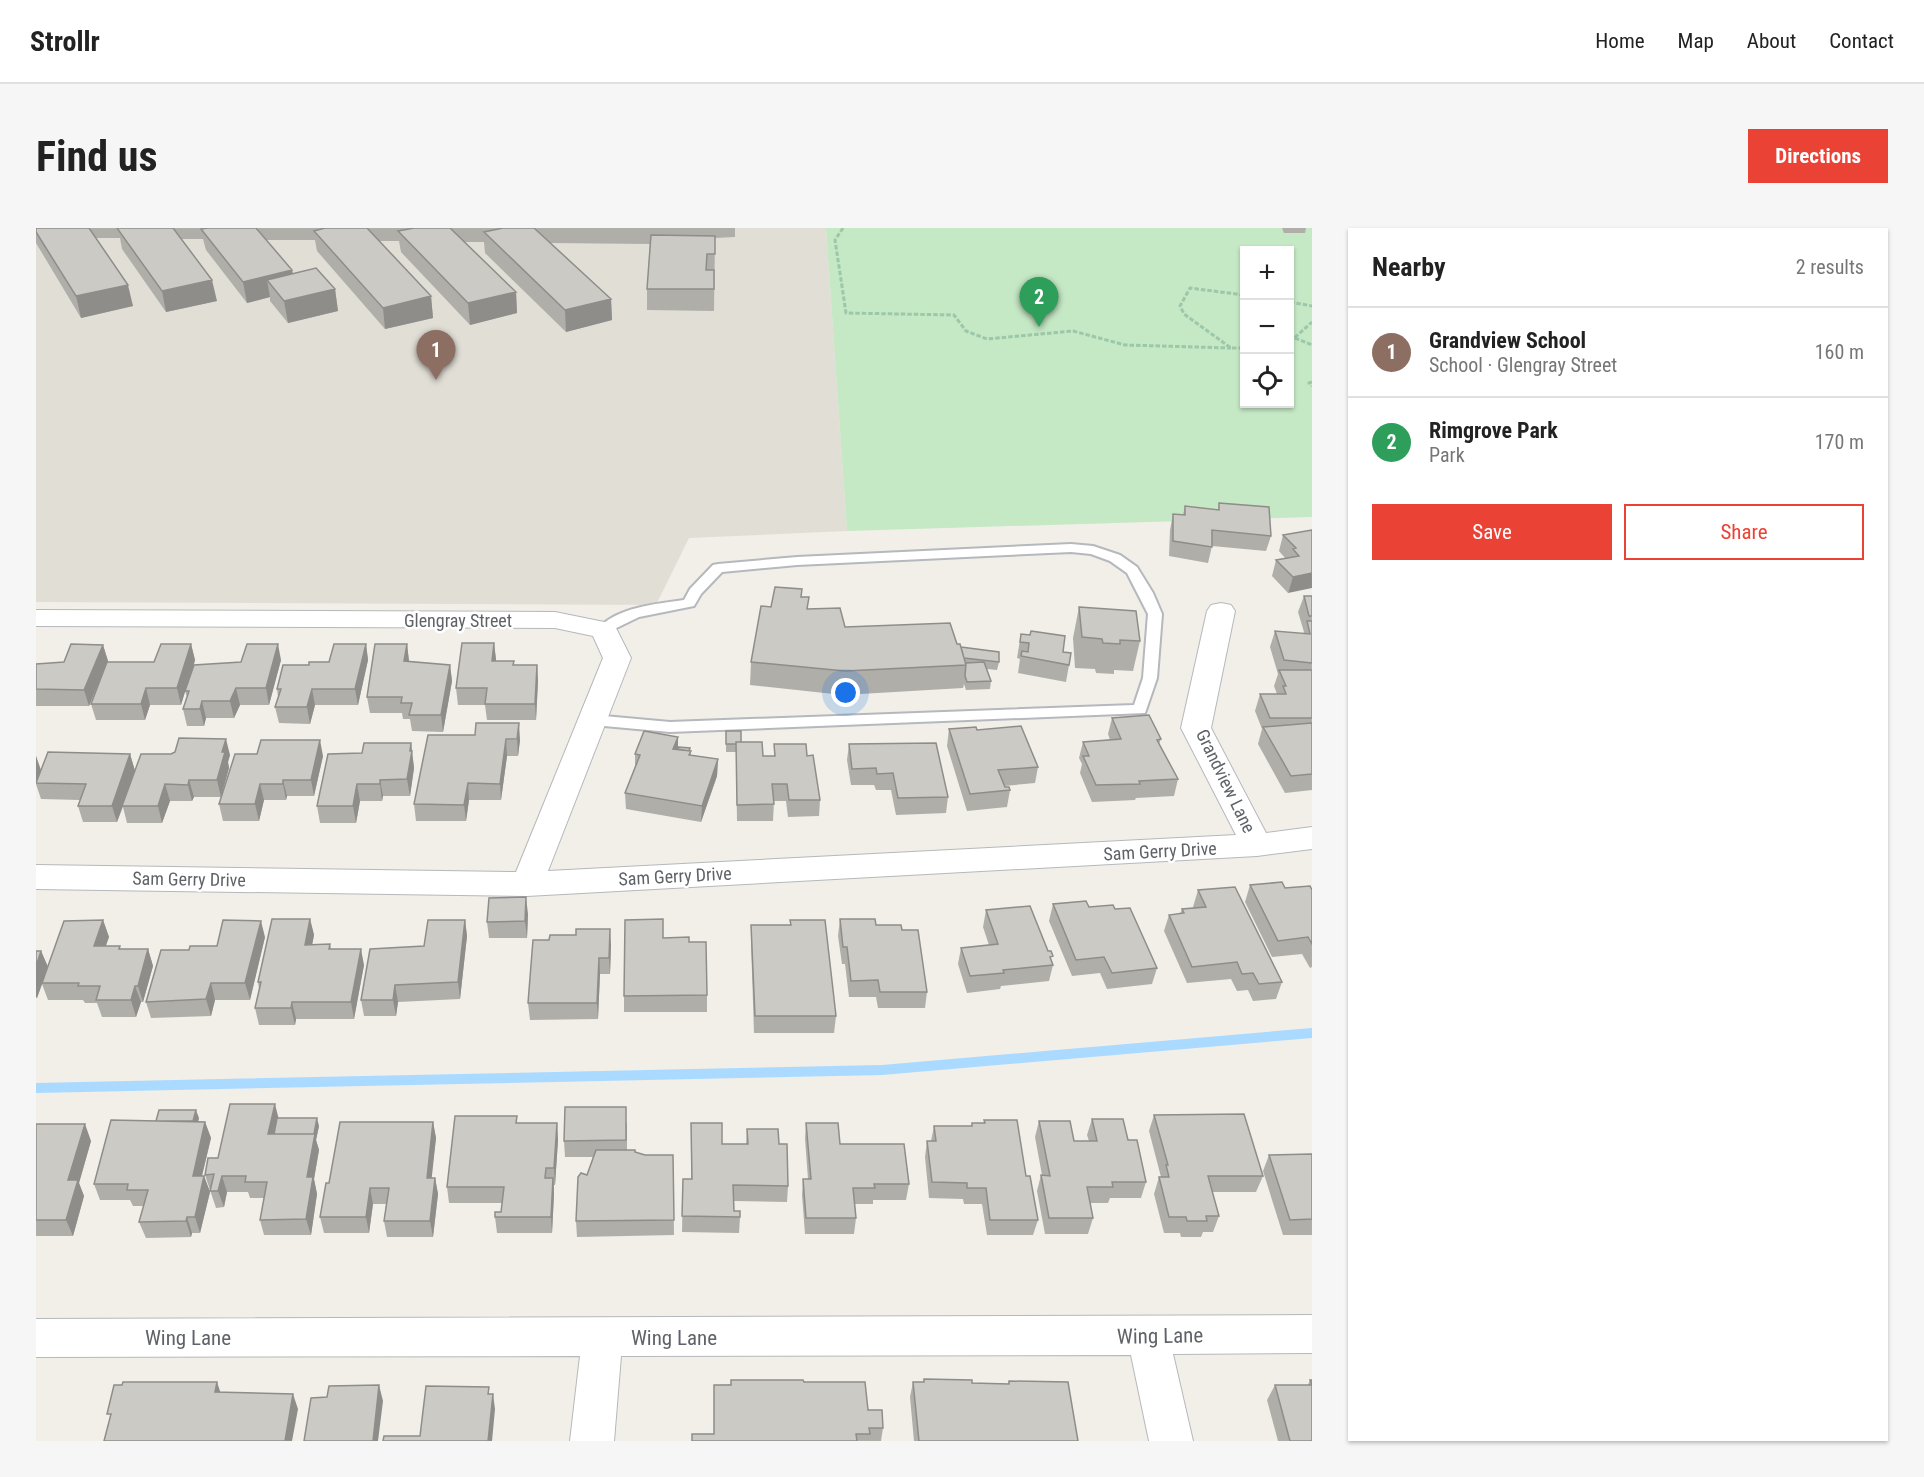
<!DOCTYPE html>
<html lang="en">
<head>
<meta charset="utf-8">
<style>
	body { margin:0; font-family:"Roboto Condensed",sans-serif; background:#f6f6f6; color:#222 }
	.controls { position:absolute; right:18px; top:18px; display:grid; overflow:hidden; border-radius:0px; box-shadow:0 2px 4px #0004 }
	.controls button { width:54px; height:54px; display:grid; place-items:center; padding:0; border:0; border-bottom:2px solid #e0e0e0; background:#fff; color:#222; font:30px sans-serif }
	.you { position:absolute; left:810px; top:465px; width:21px; height:21px; margin:-15px; border:4px solid #fff; border-radius:50%; background:#1a73e8; box-shadow:0 0 0 9px #1a73e833 }
	.badge { display:grid; place-items:center; width:39px; height:39px; border-radius:50%; background:#ea4335; color:#fff; font-size:20px; font-weight:700 }
	.pin { position:absolute; translate:-50% -50px; filter:drop-shadow(0 2px 3px #0008) }
	.pin::after { content:''; position:absolute; top:32px; width:21px; height:18px; background:inherit; clip-path:polygon(0 0,100% 0,50% 100%) }
	.list { margin:0; padding:0; list-style:none }
	h2 { display:flex; justify-content:space-between; align-items:center; height:78px; margin:0; padding:0 24px; font-size:26px }
	h2 small { font-size:20px; font-weight:400; color:#767676 }
	.list li { display:grid; grid-template-columns:39px 1fr auto; gap:18px; align-items:center; box-sizing:border-box; height:90px; padding:0 24px; border-top:2px solid #e0e0e0 }
	.list b { display:block; font-size:22px; white-space:nowrap }
	.list p { margin:0; font-size:20px; white-space:nowrap; color:#767676 }
	.list em { font-size:20px; font-style:normal; color:#767676 }
	.actions { display:flex; gap:12px; padding:18px 24px }
	.actions a { flex:1; padding:14px 0; border:2px solid #ea4335; border-radius:0px; text-align:center; font-size:21px; color:#ea4335 }
	.actions .main { background:#ea4335; color:#fff }
	.icon { flex:none; width:33px; height:33px; fill:none; stroke:currentColor; stroke-width:2; stroke-linecap:round; stroke-linejoin:round }
	.map { position:relative; flex:none; width:1276px; height:1213px; overflow:hidden; border-radius:0px }
	header { display:flex; align-items:center; gap:36px; box-sizing:border-box; height:84px; padding:0 30px; background:#fff; border-bottom:2px solid #e0e0e0 }
	header strong { font-size:28px }
	nav { display:flex; gap:33px; margin-inline-start:auto; font-size:21px }
	.intro { display:flex; align-items:center; justify-content:space-between; box-sizing:border-box; height:144px; padding:0 36px }
	h1 { margin:0; font-size:42px }
	.button { padding:15px 27px; border-radius:0px; background:#ea4335; color:#fff; font-size:21px; font-weight:700 }
	main { display:flex; gap:36px; padding:0 36px }
	aside { flex:1; background:#fff; border-radius:0px; box-shadow:0 2px 4px #0004 }
	.map>svg:first-child { display:block }
	.education { fill:#e1ded6 }
	.green { fill:#c5e8c5; fill-rule:evenodd }
	.lines { fill:none; stroke-linecap:round; stroke-linejoin:round }
	.stream { fill:#aadaff; fill-rule:evenodd }
	.lane-casing { stroke:#b5b8bc; stroke-width:4 }
	.street-casing { stroke:#b5b8bc; stroke-width:2 }
	.path { stroke:#9cc7a9; stroke-width:3; stroke-dasharray:4.5 2; stroke-linecap:butt }
	.lane { fill:#fff; fill-rule:evenodd }
	.street { fill:#fff; fill-rule:evenodd }
	.wall { fill:#afaea9 }
	.shaded-wall { fill:#8f8d8a }
	.building { fill:#cccac5; stroke:#8f8d8a; stroke-width:1.5 }
	.labels { text-anchor:middle; dominant-baseline:central; stroke-width:5; stroke-linejoin:round; paint-order:stroke }
	.street-label { font-size:18px; fill:#5f6368; stroke:#fff }
	.near-street-label { font-size:21px; fill:#5f6368; stroke:#fff }
</style>
</head>
<body>
<header>
<strong>Strollr</strong>
<nav><a>Home</a><a>Map</a><a>About</a><a>Contact</a></nav>
</header>
<div class="intro"><h1>Find us</h1><a class="button">Directions</a></div>
<main>
<div class="map">
<svg width="1276" height="1213" viewBox="0 0 1276 1213">
	<rect width="100%" height="100%" fill="#f1efe8"/>
	<!-- education -->
	<path class="education" d="M0 0H790L811 303 653 310 620 377 0 374Z"/>
	<!-- green -->
	<path class="green" d="M790 0H1276V289L811 303ZM1208 22H1254V176H1208Z"/>
	<g class="lines">
		<!-- stream -->
		<path class="stream" d="M1276 800V810L846 847 0 865V855L846 837Z"/>
		<!-- lane casing -->
		<g class="lane-casing">
			<path id="lane" d="M1035 316 1057 318 1084 327 1101 339 1117 365 1126 386 1121 450 1109 485 634 504 557 497 549 492 557 487 634 494 1098 477 1107 450 1112 386 1091 345 1074 333 1055 326 1035 324 761 337 686 344 665 366 658 378 603 389 568 406 561 402C580 379 620 376 648 372L654 361 677 337 682 336 761 329Z"/>
		</g>
		<!-- street casing -->
		<g class="street-casing">
			<path id="street" d="M1185 375 1195 377 1199 383 1175 500 1230 605 1276 599V621L1221 628 491 668 0 661V637L480 644 567 430 557 408 519 400 0 398V382L519 384 578 396 595 430 512 643 1200 607 1145 500 1171 383 1175 377Z
				M1276 1087V1125L1137 1126 1157 1213H1113L1095 1127 585 1128 578 1213H534L544 1128 0 1129V1091Z"/>
		</g>
		<!-- path -->
		<path class="path" d="M807 0 799 12 810 85 918 87 930 103 951 111 1037 103 1089 117 1195 120
			M1208 67 1154 60 1144 78 1148 86 1195 120H1208
			M1254 74 1276 78
			M1259 110 1276 117
			M1254 114 1276 94
			M1276 154 1273 155 1276 158"/>
		<!-- lane -->
		<use href="#lane" class="lane"/>
		<!-- street -->
		<use href="#street" class="street"/>
	</g>
	<!-- wall -->
	<path class="wall" d="M0 0H699V9L679 10 678 83 611 82V61L614 16 514 15 575 71 576 92 530 104 449 25 448 14H428L480 64 481 85 434 97 365 24 363 13H343L395 68 397 90 349 101 281 23 279 12H230L256 42 257 46 299 61 302 83 252 95 234 73V69L211 75 170 22 167 11H145L181 73 130 84 86 21 84 10H60L97 78 45 90 0 15Z
		M1246 0H1270L1269 5H1248Z
		M1183 275 1235 308 1230 323 1176 318 1172 335 1133 328 1134 302 1137 286 1147 287 1149 278 1182 282Z
		M1276 302 1252 365 1236 348 1240 332 1249 330 1243 323 1247 307Z
		M1268 368H1276V562L1249 565 1222 516 1226 501 1219 483 1224 466H1241L1238 458 1242 446 1234 419 1239 403 1267 406 1268 404 1262 384Z
		M765 369 772 381 809 399 921 416 925 419 963 434 961 442 951 441 955 453 954 461 930 462 928 456 927 460 807 467 714 457 715 434 735 379Z
		M1043 379 1104 413 1097 443 1078 442V446L1060 445 1059 441 1039 440 1037 410Z
		M985 406 1027 424 1033 437 1030 454 982 445 984 431 981 430Z
		M458 415 460 433 478 437H501L502 453 500 492H451L449 477H422L420 460Z
		M155 416 159 432 158 437 245 432 233 477H204L198 490H170L168 498H151L147 481 151 469 149 463 145 477H114L109 492H60L55 476 66 446 53 478H0V436L28 434 67 417 72 433 71 434H118Z
		M330 416 332 432 322 477H279L274 496 243 495 239 479 242 469 241 461 273 437 293 434Z
		M371 416 373 434 414 437 416 453 407 504 376 503 374 491H367L366 485H334L331 469Z
		M1076 490 1125 511 1123 516 1142 551 1138 568 1100 570 1099 572 1056 574 1044 545 1046 536 1043 530 1047 514 1074 512 1072 506Z
		M913 501 941 502 1002 539 999 555 968 558 969 559 974 562 971 579 931 583 911 518Z
		M690 503 727 528H738V516L771 528 784 572 783 588 752 589 750 573H738L737 593H701L700 524H690Z
		M392 507 484 512 482 528H471L465 572H433L430 593H380L378 576Z
		M642 509V520H654L655 527 682 531 681 548 665 594 590 581 589 565 599 540V526Z
		M375 515 378 540 374 568H347L346 573H324L320 595H284L281 578 326 525Z
		M813 516 912 569 910 585 860 587 855 562H840L838 557H815L811 532Z
		M94 526 99 543 194 527 192 534 193 540 185 569H158L156 573H134L126 595H91L87 579 81 594H47L42 578 44 572 5 571 0 556V528L5 542Z
		M199 526 287 528 278 568H251L250 572H228L223 593H187L183 576Z
		M1214 657 1276 662V739L1274 740 1266 726 1236 729 1209 674Z
		M1162 662 1246 754 1240 771 1217 773 1212 762 1201 763 1195 751 1151 755 1128 703 1133 687 1144 686 1146 681 1158 680 1157 679Z
		M1017 676 1079 681 1121 740 1116 756 1071 761 1064 745 1036 748 1013 693Z
		M950 682 1016 734 1017 737 1013 753 965 758 964 761 931 765 922 736 925 720 953 717 947 699Z
		M492 686 491 710H453L451 694Z
		M274 691 278 707 276 717 294 716 295 721 328 737 318 791H260L259 797H223L219 780 223 761 222 754Z
		M804 691 866 702 891 764 889 780H842L840 769H813L809 736H806L802 708Z
		M67 692 73 709 69 718 85 721H112L117 738 107 774H105L100 789H66L61 775H49L47 772H12L6 756 1 770H0V723H5L12 739Z
		M429 692 431 708 424 771 362 774 360 788H328L325 772 388 718Z
		M754 692 800 788 798 805H718L715 714V697H754Z
		M229 709 214 772H179L175 788 115 790 110 774 153 722 181 718Z
		M627 710 653 714 671 767V784H588V768Z
		M575 717 574 746H564L562 791 494 792 492 775Z
		M1118 887 1227 948 1220 964H1176L1183 988 1177 1004H1167L1165 1009H1145L1144 1005H1128L1118 966 1123 949H1125L1113 903Z
		M163 890 162 893 169 894 175 910 166 948H168L174 964 164 1005H156L155 1009 110 1010 103 994 108 978H97L94 972H64L58 956 120 893Z
		M242 890 283 898 280 912 283 922 278 951 281 966 275 1007H228L224 992 228 970H214L212 964H191L188 979 180 980 169 947 182 930Z
		M1056 891 1092 912 1110 954 1105 970H1074L1072 975H1054L1057 990 1052 1006H1009L1001 963 1005 947H1006L999 909 1003 893 1038 913H1053L1051 907Z
		M948 892 990 948 1002 992 997 1007H951L946 976H928L927 971 893 970 889 929 891 913H895L898 898H935L936 895H948Z
		M397 894 400 910 395 950H399L402 966 397 1009H351L348 993 350 976H337L333 1005H288L284 989 293 955Z
		M481 895H521L522 912 519 957H518V966L516 1005H461L459 989 465 984 466 975H413L411 959Z
		M591 895V922L609 927H637L638 1007 541 1009 540 993 551 947 557 929H529L528 913Z
		M655 895 686 916H710L711 901 743 916 752 958 751 974 698 973V983L704 989 703 1005 646 1004 647 951H655Z
		M770 895 804 916 873 956 870 972H837V976H819L820 990 818 1006H769L766 967 767 951H772L769 911Z
		M0 896 55 913 43 955 48 968 37 1008H0Z
		M1276 926V1007H1247L1227 943 1233 927Z
		M888 1151 936 1155 972 1156 973 1153 1042 1213H878L874 1169 877 1154H887Z
		M1274 1152H1276V1213H1242L1231 1172 1239 1157H1272Z
		M768 1154 832 1182 847 1200 845 1213H656L678 1206V1157Z"/>
	<!-- shaded-wall -->
	<path class="shaded-wall" d="M256 42 260 63 231 52 234 69 211 75 207 54Z
		M176 52 181 73 130 84 126 63Z
		M92 57 97 78 45 90 40 68Z
		M299 61 302 83 252 95 248 73Z
		M480 64 481 85 434 97 432 75Z
		M395 68 397 90 349 101 347 80Z
		M575 71 576 92 530 104 529 82Z
		M1276 345V360L1252 365 1257 349Z
		M458 415 460 431 458 449 456 433Z
		M155 416 159 432 145 477 141 460Z
		M242 416 245 432 233 477 230 460Z
		M330 416 332 432 322 477 319 461Z
		M371 416 373 433 370 450 368 433Z
		M67 417 72 433 53 478 48 462Z
		M414 437 416 453 407 504 405 487Z
		M501 437 502 453 500 492 499 476Z
		M110 460 114 477 109 492 105 476Z
		M200 460 204 477 198 490 194 473Z
		M276 461 279 477 274 496 271 479Z
		M166 473 170 490 168 498 164 481Z
		M483 495 484 512 482 528 481 511Z
		M642 509V525L637 521Z
		M190 511 194 527 192 534 193 540 185 569 181 552 186 524Z
		M470 511 471 528 465 572 464 556Z
		M284 512 287 528 278 568 275 552Z
		M375 515 378 540 374 568 371 551Z
		M94 526 99 543 81 594 76 578Z
		M0 528 5 543 0 555Z
		M682 531 681 548 665 594 666 578Z
		M153 552 158 569 156 573 152 557Z
		M247 552 251 568 250 572 247 556Z
		M344 552 347 568 346 573 344 556Z
		M432 555 433 572 430 593 428 577Z
		M129 556 134 573 126 595 122 578Z
		M224 556 228 572 223 593 219 576Z
		M321 556 324 573 320 595 317 578Z
		M490 669 492 686 491 710 489 693Z
		M274 691 278 707 273 733 269 717Z
		M67 692 73 709 64 735 58 718Z
		M429 692 431 708 424 771 422 754Z
		M225 693 229 709 214 772 209 755Z
		M574 701 575 717 574 746 573 730Z
		M112 721 117 738 107 774 102 758Z
		M325 721 328 737 318 791 315 774Z
		M5 723 12 739 1 770 0 768V738Z
		M563 730 564 746 562 791 561 775Z
		M175 755 179 772 175 788 170 771Z
		M359 757 362 774 360 788 357 772Z
		M99 758 105 774 100 789 95 772Z
		M256 774 260 791 259 797 255 780Z
		M239 876 243 892 240 907 232 906Z
		M160 882 163 890 159 906 156 898Z
		M281 890 283 898 280 912 283 922 278 951 281 966 275 1007 270 991 271 949Z
		M169 894 175 910 162 964 157 948Z
		M397 894 400 910 394 966 391 950Z
		M521 895 522 912 519 957 518 940Z
		M49 896 55 913 43 955 48 968 37 1008 30 992 32 952Z
		M168 948 174 964 164 1005 159 989Z
		M186 948 191 964 188 979 182 963Z
		M399 950 402 966 397 1009 394 993Z
		M517 950 518 966 516 1005 515 989Z
		M334 960 337 976 333 1005 330 989Z
		M151 989 156 1005 155 1009 150 993Z
		M181 1154 186 1169 179 1164Z
		M343 1157 347 1173 342 1213H337Z
		M257 1166 262 1181 256 1213H249Z
		M457 1166 459 1181 456 1213H452Z"/>
	<!-- building -->
	<path class="building" d="M0 0H53L92 57 40 68 0 4Z
		M81 0H137L176 52 126 63Z
		M172 0H220L256 42 207 54 165 1Z
		M289 0H331L395 68 347 80 278 3Z
		M378 0H414L480 64 432 75 362 3Z
		M467 0H498L575 71 529 82 448 4Z
		M615 7 679 8V26H671L670 42H678V61H611Z
		M280 40 299 61 248 73 231 52Z
		M1183 275 1233 279 1235 308 1176 302V319L1137 313V286L1149 287V278L1183 282Z
		M1276 302V345L1257 349 1240 332 1263 328 1257 321 1260 320 1247 307Z
		M739 359 766 361 765 369H773L771 381 804 380 809 399 914 395 921 416H924L930 437 809 443 715 434 725 378 735 379Z
		M1268 368H1276V388H1273Z
		M1043 379 1100 383 1104 413 1084 412V416L1067 415 1066 411 1046 409Z
		M1271 393H1276V435L1248 432 1239 403 1274 406Z
		M995 403 1029 408 1027 424 1035 425 1033 437 985 428 986 423 992 424 993 415 984 414 985 406 994 407Z
		M426 415H458L456 433H478L477 437H501L499 476H449L451 460H420Z
		M35 416 67 417 48 462 0 461V436L28 434Z
		M125 416H155L141 460H110L105 476H55L71 434H118Z
		M211 416H242L230 460H200L194 473H166L164 481H147L153 463H149L158 437 205 434Z
		M298 416H330L319 461H276L271 479H239L245 461H241L247 437H273V434H293Z
		M339 416H371L368 433 414 437 405 487H373L376 475H365L366 469H331Z
		M925 419 963 424V434L928 430Z
		M948 434 955 453 931 454 929 448 930 435Z
		M1243 442H1276V490H1234L1224 466H1250L1247 458H1250Z
		M1113 487 1125 511 1121 512 1142 551 1103 553 1104 556 1060 557 1047 528H1053L1047 514 1085 511 1076 490Z
		M440 495H483L481 511H470L464 556 432 555 428 577 378 576 392 507H439Z
		M1276 495V546L1255 548 1227 499Z
		M985 498 1002 539 962 542 969 559H973L974 562 934 566 913 501 940 499 941 502Z
		M608 503 642 509 637 521 655 523 653 527 682 531 666 578 589 565 604 527 599 526Z
		M690 503H705V514H700V516H690Z
		M143 510 190 511 186 524H189L181 552H153L152 557 129 556 122 578H86L105 526H135L139 524Z
		M225 512H284L275 552H247V556H224L219 576H183L199 526H221Z
		M700 514H726L727 528H739L738 516H770L771 528 777 527 784 572H753L751 556H736L738 576 701 577Z
		M328 515H375L374 523H376L371 551 344 552V556H321L317 578H281L292 526 326 525Z
		M900 515 912 569 862 570 857 545 841 546 840 540 816 541 813 516Z
		M642 519 654 520 653 523 642 521Z
		M12 524 94 526 76 578H42L50 556 0 555Z
		M1246 654 1249 660 1274 658 1276 662V716L1272 709 1242 713 1214 657Z
		M1199 659 1246 754 1223 756 1217 745 1206 746 1201 734 1156 739 1133 687 1148 685 1146 681 1170 679 1162 662Z
		M490 669 489 693 451 694 453 670Z
		M1050 673 1053 679 1077 677 1079 681 1094 680 1121 740 1076 745 1068 729 1040 732 1017 676Z
		M994 678 1012 723H1015L1017 728 1014 729 1017 737 967 742 968 745 934 748 925 720 962 716 950 682Z
		M236 691H274L269 717 294 716 293 721H325L315 774H256L255 780H219L225 754H222Z
		M627 691V710L653 709V714H670L671 767 588 768 589 692Z
		M804 691H839L840 697H865L866 702H882L891 764H844L842 752 815 753 811 719H807Z
		M67 692 58 718H84L83 721H112L102 758H99L95 772H60L64 758H42L43 755H6L28 693Z
		M187 692 225 693 209 755H175L170 771 110 774 125 722H153L154 718H181Z
		M392 692H429L422 754 359 757 357 772H325L334 721 388 718Z
		M754 692H789L800 788H719L715 697H755Z
		M540 701H574L573 730H563L561 775H492L497 712H513L514 707H540Z
		M0 723H5L0 738Z
		M194 876H239L232 906H279L271 949H277L270 991 224 992 231 954H209L210 948H186L182 963H174L178 946 169 947 172 930H182Z
		M529 879H590V912L528 913Z
		M123 882H160L157 893H120Z
		M1208 886 1227 948H1172L1183 988H1170L1171 993H1151L1150 989H1133L1123 949H1133L1130 937H1132L1118 887Z
		M419 888H481L480 895H521L518 940H510L509 950H517L515 989H459V984H465L468 959H411Z
		M241 890H281L278 906H238Z
		M1056 891H1087L1092 912H1101L1110 954H1076L1077 959H1051L1057 990H1013L1005 947 1014 948 1003 893H1034L1038 913H1061Z
		M75 892 169 894 157 948H168L159 989H151L150 993 103 994 112 962H91L92 956H58Z
		M948 892H981L990 948H994L1002 992H954L950 960H931V955L896 954 891 913H900L898 898H936V895H949Z
		M304 894H397L391 950H399L394 993H348L353 960H334L330 989H284L290 955H293Z
		M655 895H686V916H712L711 901H742L743 916H751L752 958 697 957 698 983H704V989L646 988 647 951H656Z
		M770 895H802L804 916H868L873 956H838L839 960H817L820 990H770L767 951H775Z
		M0 896H49L32 952H42L30 992H0Z
		M560 922H599V924L609 927H637L638 992 540 993 542 949 545 945 551 947Z
		M1276 926V991L1254 992 1233 927Z
		M888 1151 936 1152V1155L973 1156V1153L1032 1154 1042 1213H883L877 1154H888Z
		M695 1152H767L768 1154H829L832 1182H846L847 1200H833L834 1206H820L821 1213H656V1206H678V1157H695Z
		M1274 1152H1276V1213H1254L1239 1157H1276Z
		M87 1154H181L179 1164 257 1166 249 1213H68L75 1186H71L78 1157H86Z
		M343 1157 337 1213H268L275 1170 291 1169 293 1158Z
		M390 1158 453 1159 452 1166H457L452 1213H347L348 1208H384Z"/>
	<g class="labels">
		<!-- street labels -->
		<g class="street-label">
			<text x="422" y="392">Glengray Street</text>
			<text transform="translate(1190 553) rotate(64)">Grandview Lane</text>
			<text transform="translate(1124 623) rotate(-3)">Sam Gerry Drive</text>
			<text transform="translate(639 648) rotate(-3)">Sam Gerry Drive</text>
			<text transform="translate(153 651) rotate(1)">Sam Gerry Drive</text>
		</g>
		<!-- near-street labels -->
		<g class="near-street-label">
			<text transform="translate(1124 1108) rotate(-1)">Wing Lane</text>
			<text x="152" y="1110">Wing Lane</text>
			<text x="638" y="1110">Wing Lane</text>
		</g>
	</g>
</svg>
<div class="controls">
<button>+</button>
<button>−</button>
<button><svg class="icon" aria-label="locate" viewBox="0 0 24 24"><circle cx="12" cy="12" r="6"/><path d="M12 2v4M12 18v4M2 12h4M18 12h4"/></svg></button>
</div>
<div class="you"></div>
<div class="pin badge" style="left:400px;top:152px;background:#8d6e63">1</div>
<div class="pin badge" style="left:1003px;top:99px;background:#2e9e5b">2</div>
</div>
<aside>
<h2>Nearby<small>2 results</small></h2>
<ul class="list">
<li><span class="badge" style="background:#8d6e63">1</span><div><b>Grandview School</b><p>School · Glengray Street</p></div><em>160 m</em></li>
<li><span class="badge" style="background:#2e9e5b">2</span><div><b>Rimgrove Park</b><p>Park</p></div><em>170 m</em></li>
</ul>
<div class="actions"><a class="main">Save</a><a>Share</a></div>
</aside>
</main>
</body>
</html>
